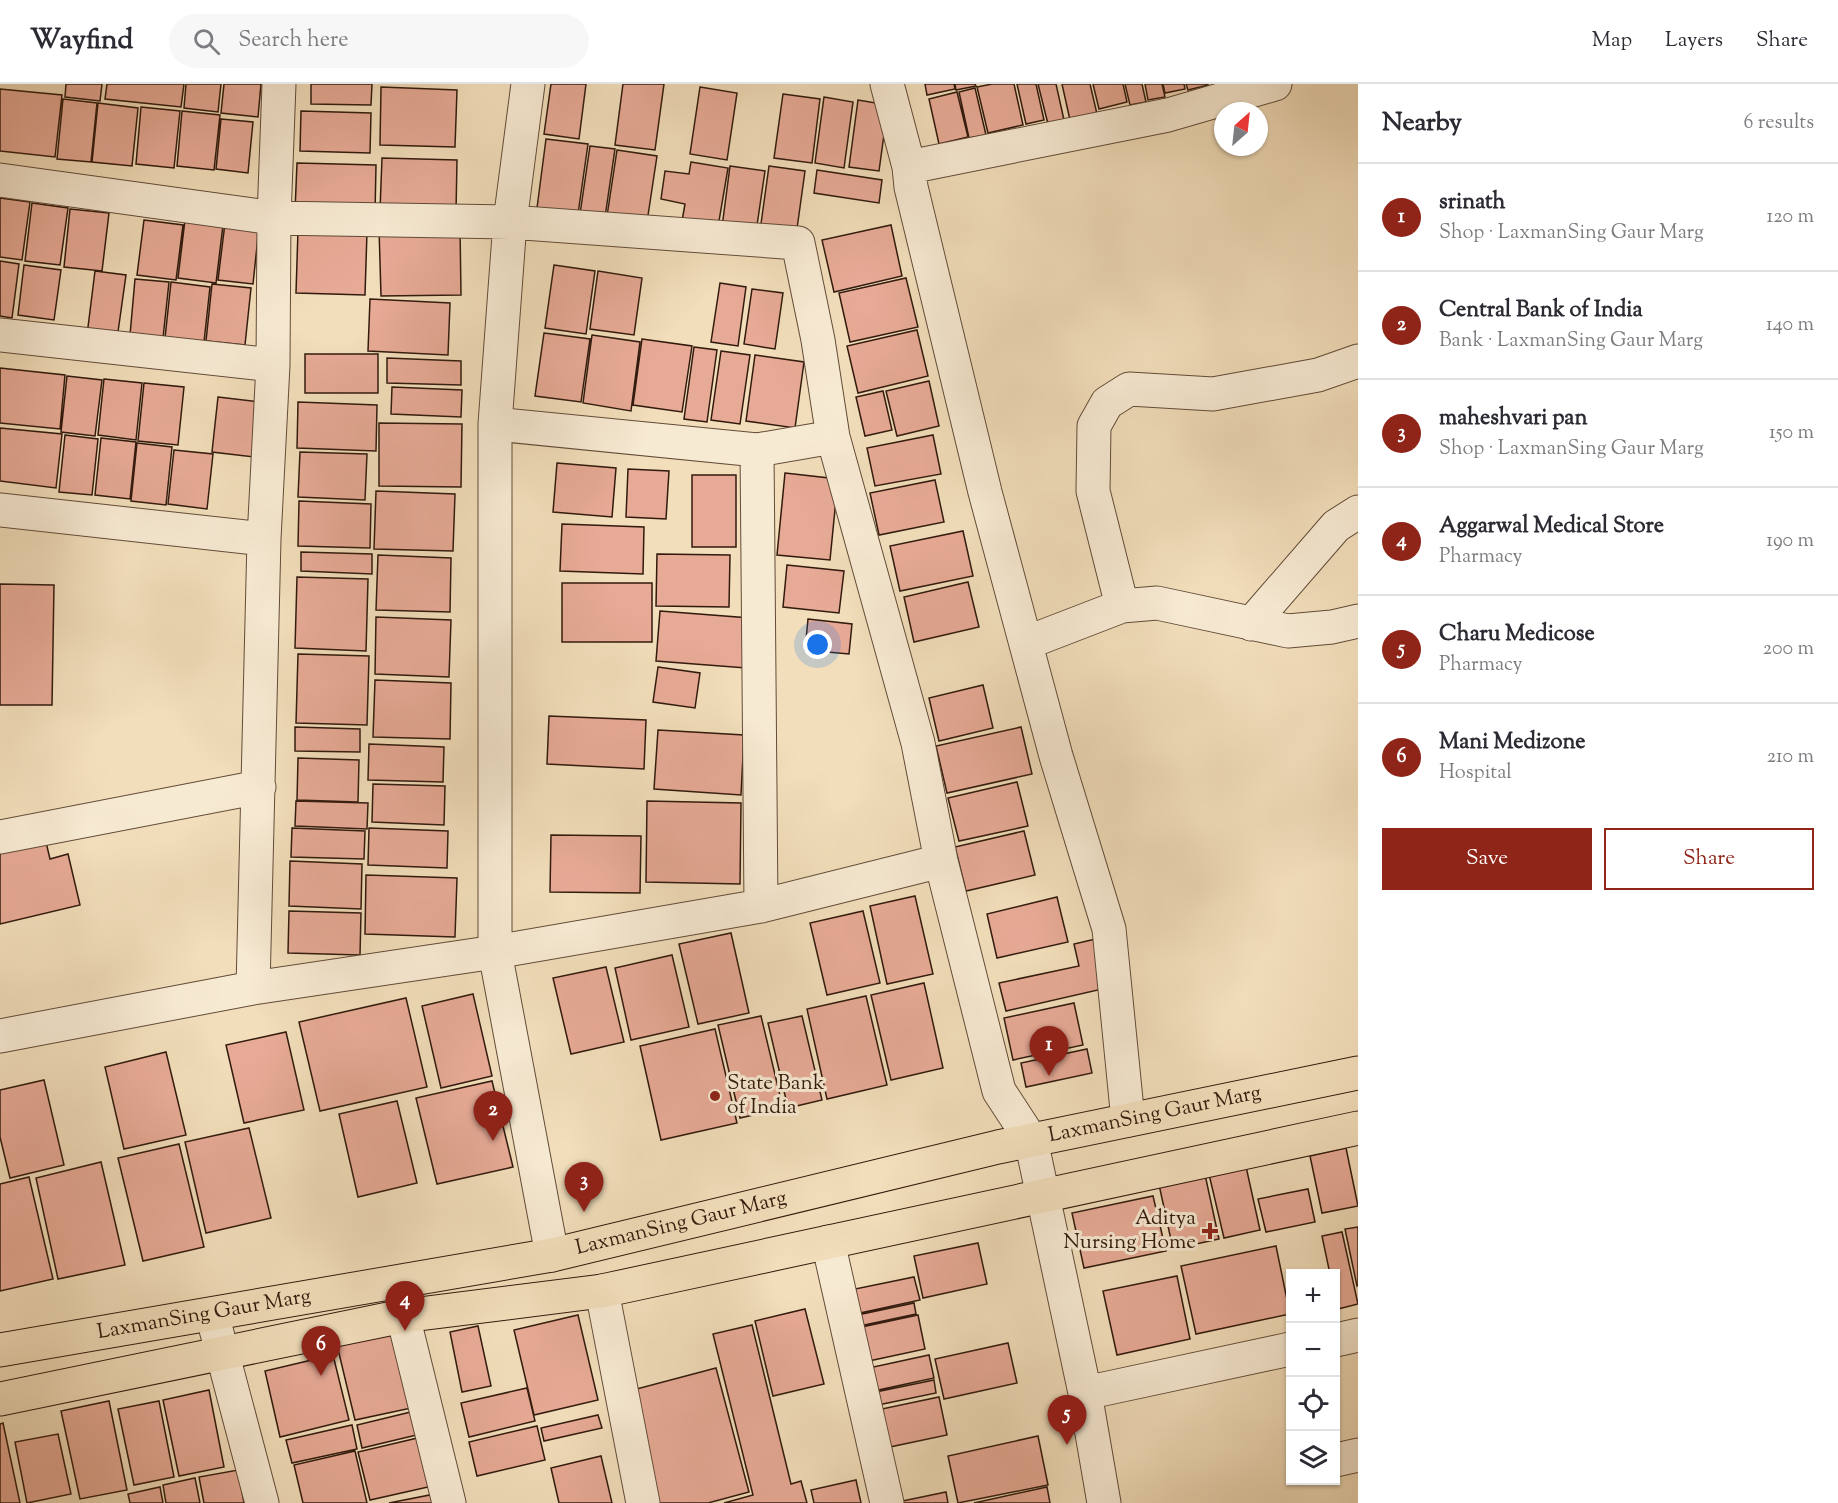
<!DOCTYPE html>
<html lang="en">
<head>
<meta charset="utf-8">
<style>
	body { margin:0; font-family:"Sorts Mill Goudy",serif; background:#f7f7f7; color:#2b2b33 }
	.controls { position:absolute; right:18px; bottom:18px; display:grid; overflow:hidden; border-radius:0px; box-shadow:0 2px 4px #0004 }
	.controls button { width:54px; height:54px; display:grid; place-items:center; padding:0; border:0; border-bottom:2px solid #e1e1e2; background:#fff; color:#2b2b33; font:30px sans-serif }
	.compass { position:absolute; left:1214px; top:18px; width:54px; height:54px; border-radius:50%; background:#fff; box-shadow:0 2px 4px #0004; rotate:27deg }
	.you { position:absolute; left:818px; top:561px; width:21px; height:21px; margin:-15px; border:4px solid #fff; border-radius:50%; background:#1a73e8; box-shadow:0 0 0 9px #1a73e833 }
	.badge { display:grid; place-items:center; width:39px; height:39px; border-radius:50%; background:#8f2418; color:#fff; font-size:20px; font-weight:700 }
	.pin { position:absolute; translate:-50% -50px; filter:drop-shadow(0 2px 3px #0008) }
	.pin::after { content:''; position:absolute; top:32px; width:21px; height:18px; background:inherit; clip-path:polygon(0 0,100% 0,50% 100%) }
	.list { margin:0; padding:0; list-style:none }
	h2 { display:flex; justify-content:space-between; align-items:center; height:78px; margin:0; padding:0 24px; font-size:26px }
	h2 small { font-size:20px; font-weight:400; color:#7c7c81 }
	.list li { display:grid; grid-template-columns:39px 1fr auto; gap:18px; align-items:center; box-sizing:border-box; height:108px; padding:0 24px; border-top:2px solid #e1e1e2 }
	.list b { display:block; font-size:22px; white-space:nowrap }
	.list p { margin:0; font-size:20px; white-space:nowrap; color:#7c7c81 }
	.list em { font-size:20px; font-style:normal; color:#7c7c81 }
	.actions { display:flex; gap:12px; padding:18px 24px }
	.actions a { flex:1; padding:14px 0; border:2px solid #8f2418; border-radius:0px; text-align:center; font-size:21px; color:#8f2418 }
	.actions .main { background:#8f2418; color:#fff }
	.icon { flex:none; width:33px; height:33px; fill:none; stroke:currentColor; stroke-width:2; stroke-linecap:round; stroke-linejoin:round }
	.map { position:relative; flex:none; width:1358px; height:1419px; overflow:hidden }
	header { display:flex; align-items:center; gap:36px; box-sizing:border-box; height:84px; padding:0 30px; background:#fff; border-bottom:2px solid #e1e1e2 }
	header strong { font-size:28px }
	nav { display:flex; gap:33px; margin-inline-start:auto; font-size:21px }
	.search { width:420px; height:54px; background:#f7f7f7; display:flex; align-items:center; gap:15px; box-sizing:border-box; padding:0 21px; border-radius:33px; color:#7c7c81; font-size:22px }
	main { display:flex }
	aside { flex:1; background:#fff }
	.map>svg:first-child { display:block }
	.building { fill:#e7aa96; stroke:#321a0d; stroke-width:1.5 }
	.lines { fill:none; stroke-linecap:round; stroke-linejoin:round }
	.minor-casing { stroke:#624b38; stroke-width:35 }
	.major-casing { stroke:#321a0d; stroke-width:35 }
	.minor { stroke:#f7ead3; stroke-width:33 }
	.major { stroke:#f2debb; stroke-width:33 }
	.poi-dot { fill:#8f2418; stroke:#f7ead3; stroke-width:2 }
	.labels { text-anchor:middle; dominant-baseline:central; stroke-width:6; stroke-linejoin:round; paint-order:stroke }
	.poi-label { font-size:21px; fill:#321a0d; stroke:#f7ead3; text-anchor:start }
	.street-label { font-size:21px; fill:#321a0d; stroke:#f7ead3 }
</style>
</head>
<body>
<header>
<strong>Wayfind</strong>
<div class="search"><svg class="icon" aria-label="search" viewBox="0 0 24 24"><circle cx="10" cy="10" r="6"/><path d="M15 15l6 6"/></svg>Search here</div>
<nav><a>Map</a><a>Layers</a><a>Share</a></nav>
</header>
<main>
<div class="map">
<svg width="1358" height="1419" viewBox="0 0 1358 1419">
	<rect width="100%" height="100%" fill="#f2debb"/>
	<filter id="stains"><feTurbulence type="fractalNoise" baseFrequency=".00333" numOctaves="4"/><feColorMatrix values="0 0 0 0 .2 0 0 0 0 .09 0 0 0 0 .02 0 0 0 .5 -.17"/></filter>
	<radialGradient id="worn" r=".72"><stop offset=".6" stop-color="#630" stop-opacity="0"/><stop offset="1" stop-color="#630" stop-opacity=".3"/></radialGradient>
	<!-- building -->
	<path class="building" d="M66 0H102L100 17 65 13Z
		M107 0H184L181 23 105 15Z
		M186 0H221L218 28 184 24Z
		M224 0H261L258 33 221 29Z
		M311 0H372L371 21 311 20Z
		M551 0H586L579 55 544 50Z
		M623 0H664L655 66 615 61Z
		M925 0H954L955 5 927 11Z
		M955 0H975L976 2 956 6Z
		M992 0H1014L1023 41 988 49 977 3Z
		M1017 0H1036L1044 36 1026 40Z
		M1038 0H1056L1064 36 1048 40Z
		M1062 0H1090L1097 30 1070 36Z
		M1093 0H1123L1127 18 1099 25Z
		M1125 0H1142L1146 18 1130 21Z
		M1145 0H1162L1165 13 1148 16Z
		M1163 0H1184L1185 5 1165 9Z
		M1186 0H1208V1L1188 6Z
		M381 3 457 6 455 63 380 61Z
		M700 3 737 9 727 76 690 70Z
		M975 4 986 51 969 54 959 8Z
		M0 5 62 11 55 73 0 67Z
		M957 8 968 53 939 60 929 15Z
		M783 10 820 15 812 79 774 74Z
		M824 13 853 18 844 84 815 79Z
		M63 15 97 19 91 78 57 75Z
		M858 16 888 21 879 87 849 83Z
		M98 19 138 24 132 82 92 78Z
		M141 23 180 27 174 84 136 80Z
		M182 27 220 31 214 86 177 82Z
		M301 27 371 29 370 69 300 67Z
		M221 35 253 38 248 89 216 85Z
		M546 55 588 60 578 130 537 124Z
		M590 62 615 65 605 133 580 130Z
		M617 66 657 72 647 138 607 132Z
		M382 74 457 76 456 128 380 126Z
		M691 78 728 84 718 143 682 137 685 120 661 115 665 87 689 90Z
		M297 79 376 81 375 130 295 127Z
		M730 82 765 87 756 148 722 143Z
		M769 82 805 87 796 152 760 147Z
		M817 86 882 96 879 119 814 109Z
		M0 114 30 118 22 176 0 173Z
		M32 119 68 124 60 181 25 177Z
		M70 125 109 129 102 187 64 183Z
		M144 136 183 141 176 196 137 191Z
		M185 136 223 141 216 199 178 194Z
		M225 139 259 143 253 200 218 196Z
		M891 141 902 192 834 208 822 156Z
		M460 143 461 211 381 212 379 144Z
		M298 146 367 148 365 211 296 209Z
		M0 177 19 180 12 234 0 232Z
		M24 181 61 186 54 236 18 231Z
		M554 181 595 187 586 250 545 244Z
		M95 187 126 191 117 255 87 251Z
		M598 187 642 194 634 251 590 245Z
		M906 194 918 243 850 258 839 209Z
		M135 195 169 198 163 254 130 251Z
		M171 198 210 203 204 258 165 254Z
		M720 199 746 203 738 262 711 258Z
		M212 200 251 204 245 261 206 257Z
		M752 205 783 209 775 265 744 260Z
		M370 215 450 219 448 271 368 267Z
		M917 246 928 292 858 309 847 262Z
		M544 249 590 255 581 318 535 312Z
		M592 251 640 258 631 327 583 319Z
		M642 255 692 262 682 328 633 321Z
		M694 263 717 266 707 338 684 335Z
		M721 267 750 271 740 340 711 336Z
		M305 270H378V309H305Z
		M755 271 804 278 795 344 746 337Z
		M387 274 461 277V301L387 299Z
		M0 284 65 291 60 345 0 339Z
		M67 292 102 296 95 352 61 348Z
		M104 295 142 299 136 356 98 351Z
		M929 297 939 342 897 352 886 307Z
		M144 299 184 303 178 361 138 357Z
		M392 303 462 306 461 333 391 330Z
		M883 307 892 346 865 352 856 313Z
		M218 313 260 318 254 373 212 368Z
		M298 318 377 321 376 367 297 364Z
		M379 339 462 340 461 403 379 402Z
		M0 344 62 350 56 404 0 397Z
		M65 351 98 355 92 411 59 408Z
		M933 351 941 390 875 402 867 364Z
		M101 354 136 358 130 415 95 411Z
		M137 359 172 363 166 421 131 417Z
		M174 366 213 370 207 425 168 420Z
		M300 368 367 370 365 416 298 413Z
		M557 379 616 384 612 433 553 428Z
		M628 385 669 387 666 435 626 433Z
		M785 389 838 395 830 476 777 471Z
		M692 391H736V463H692Z
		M935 396 944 438 879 451 870 409Z
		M376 407 455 410 453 467 374 465Z
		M299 417 371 420 370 464 298 462Z
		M562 440 644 443 643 490 560 487Z
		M963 447 973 492 900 507 890 462Z
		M301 468 372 470V490L301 487Z
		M657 470 730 471 729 523 656 522Z
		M378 471 451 474 450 528 376 526Z
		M787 481 844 487 839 529 783 523Z
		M297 493 368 495 366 567 295 564Z
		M968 498 979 543 914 558 904 513Z
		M562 499H652V558H562Z
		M0 500 54 501 52 621H0Z
		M660 527 750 534 746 584 656 577Z
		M376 533 451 536 449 593 375 590Z
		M808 535 852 540 849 570 805 566Z
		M298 570 369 572 367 641 296 639Z
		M658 583 700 589 695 624 653 618Z
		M375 596 451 599 450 655 373 653Z
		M983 601 993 644 939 657 929 614Z
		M549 632 646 636 644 685 547 680Z
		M295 643 360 645V668L295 667Z
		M1021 643 1032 690 947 709 936 662Z
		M658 646 744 651 741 711 654 705Z
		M369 660 444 663 443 698 368 696Z
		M298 674 359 676 358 718 297 716Z
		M1017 698 1028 742 959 757 948 714Z
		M373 700 445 702 444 741 372 738Z
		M296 717 368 719 367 745 295 742Z
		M647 717 741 719 740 800 646 798Z
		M292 744 365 747 364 775 291 773Z
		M369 744 448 747 447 784 368 781Z
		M1024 747 1035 791 966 807 955 763Z
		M551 751 641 752 640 809 550 808Z
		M45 754 50 775 68 770 80 821 0 840V765Z
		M290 777 362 780 361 825 289 822Z
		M366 791 457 794 455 853 365 850Z
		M915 812 933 890 887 900 870 822Z
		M1057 813 1068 858 997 874 987 830Z
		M289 827 361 829 360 871 288 869Z
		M863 827 880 899 827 911 810 839Z
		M731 849 749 929 698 940 679 860Z
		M1100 854 1111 903 1006 927 999 899 1079 882 1074 860Z
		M672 871 689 943 631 956 615 884Z
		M606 883 624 958 571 970 553 894Z
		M924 899 943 984 891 996 871 911Z
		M473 910 492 992 441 1004 422 922Z
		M866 912 887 1001 827 1015 807 925Z
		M406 914 427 1003 320 1027 299 938Z
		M1074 919 1083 961 1013 976 1004 934Z
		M761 932 783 1024 740 1034 718 941Z
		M802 932 822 1016 788 1024 768 939Z
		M715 945 737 1039 661 1056 640 962Z
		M286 948 304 1026 244 1039 226 961Z
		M1087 965 1092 989 1026 1003 1021 979Z
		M166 968 186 1051 124 1065 105 983Z
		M44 996 64 1081 10 1094 0 1053V1006Z
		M492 997 513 1083 437 1100 416 1014Z
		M397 1017 417 1099 358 1113 339 1030Z
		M249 1044 271 1134 206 1149 185 1058Z
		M179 1060 204 1163 143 1177 118 1074Z
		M1346 1064 1358 1122 1322 1129 1310 1072Z
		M101 1078 125 1181 58 1195 36 1094Z
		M1245 1078 1260 1146 1224 1154 1208 1086Z
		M1204 1086 1219 1155 1173 1165 1158 1096Z
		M29 1093 53 1195 0 1207V1100Z
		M1308 1105 1315 1138 1266 1148 1258 1115Z
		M1153 1112 1166 1167 1084 1184 1072 1129Z
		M1358 1143V1201L1357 1202 1345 1145Z
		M1342 1148 1358 1220 1338 1225 1336 1215V1190H1330L1322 1152Z
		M978 1159 987 1200 923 1214 914 1172Z
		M1276 1162 1290 1230 1196 1250 1181 1182Z
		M1177 1192 1190 1255 1117 1271 1103 1207Z
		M914 1193 920 1216 860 1229 855 1205Z
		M914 1219 916 1230 855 1243 853 1232Z
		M805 1225 824 1300 773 1312 755 1237Z
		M578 1231 598 1316 534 1331 514 1246Z
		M918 1231 925 1265 864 1278 857 1244Z
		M752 1241 791 1400 801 1397 807 1419H724L753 1411 713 1250Z
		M478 1242 491 1302 462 1308 450 1248Z
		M398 1247 416 1323 355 1336 337 1261Z
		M1008 1259 1017 1299 944 1315 935 1275Z
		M333 1271 349 1336 280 1353 265 1287Z
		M929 1271 934 1294 869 1308 864 1285Z
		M716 1284 749 1408 708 1419H659L629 1307Z
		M934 1296 936 1309 873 1322 871 1309Z
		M527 1304 535 1337 469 1353 461 1319Z
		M209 1306 224 1383 179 1392 163 1316Z
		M939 1313 947 1351 885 1364 877 1326Z
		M109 1317 127 1406 80 1415 61 1327Z
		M159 1317 174 1393 134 1401 118 1325Z
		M419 1326 425 1349 362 1364 357 1341Z
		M598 1331 602 1344 544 1357 541 1344Z
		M3 1339 20 1419H0V1340Z
		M352 1341 357 1365 292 1379 286 1356Z
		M537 1342 545 1376 477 1392 469 1358Z
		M58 1350 71 1410 27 1419 15 1358Z
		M426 1352 437 1401 370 1416 358 1368Z
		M1038 1352 1048 1401 958 1419 948 1372Z
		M355 1367 367 1419H303L294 1381Z
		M601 1372 612 1419H559L551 1384Z
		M238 1386 244 1419H204L199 1393Z
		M195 1394 200 1419H166L163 1401Z
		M856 1396 861 1419H814L811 1406Z
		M160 1403 163 1419H130L128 1410Z
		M1047 1403 1050 1419H974Z
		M946 1408 948 1419H893Z
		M440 1409 442 1419H389Z"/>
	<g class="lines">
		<!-- minor casing -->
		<g class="minor-casing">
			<path id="minor" d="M528 0 510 138 495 340V868L552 1171
				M887 0 909 83 911 103 985 408 1056 672 1109 845 1128 1036
				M909 83 1168 31 1275 0
				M0 96 274 134 510 138 798 159 818 256 833 353 918 659 941 777 999 1007 1031 1056 1085 1309 1104 1419
				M0 251 273 281
				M495 340 757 366 833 353
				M757 366 761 822
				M0 426 264 455
				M1122 522 1093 407 1094 342 1107 319 1129 305 1213 310 1318 291 1358 277
				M1251 540 1336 442 1358 428
				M1026 559 1122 522 1157 519 1288 547 1332 543 1358 537
				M0 753 259 703
				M253 904 264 455 273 281 274 134 279 0
				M0 952 253 904 495 868 761 822 941 777
				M828 1158 887 1419
				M602 1207 643 1419
				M212 1230 262 1419
				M403 1232 449 1419
				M1336 1256 1358 1251
				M1085 1309 1290 1265
				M1336 1376 1358 1371"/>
		</g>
		<!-- major casing -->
		<g class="major-casing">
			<g id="major">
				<path id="s1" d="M0 1266 552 1171 998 1063 1358 989"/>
				<path d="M0 1315 403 1232 602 1207 1358 1044"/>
			</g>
		</g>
		<!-- minor -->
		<use href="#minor" class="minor"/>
		<!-- major -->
		<use href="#major" class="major"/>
	</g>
	<!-- markers -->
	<g class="poi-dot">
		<circle cx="715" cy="1012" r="6"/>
		<path d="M1207 1138h6v6h6v6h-6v6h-6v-6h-6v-6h6z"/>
	</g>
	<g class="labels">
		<!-- poi labels -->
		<g class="poi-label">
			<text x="727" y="1000">State Bank<tspan x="727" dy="24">of India</tspan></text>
			<text x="1196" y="1135" text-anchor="end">Aditya<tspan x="1196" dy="24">Nursing Home</tspan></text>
		</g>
		<!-- street labels -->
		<g class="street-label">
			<text stroke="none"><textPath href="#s1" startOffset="1179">LaxmanSing Gaur Marg</textPath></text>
			<text stroke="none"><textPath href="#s1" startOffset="693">LaxmanSing Gaur Marg</textPath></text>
			<text stroke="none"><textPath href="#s1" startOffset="207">LaxmanSing Gaur Marg</textPath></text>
		</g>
	</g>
	<rect width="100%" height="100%" filter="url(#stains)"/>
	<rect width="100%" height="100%" fill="url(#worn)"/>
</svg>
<div class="controls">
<button>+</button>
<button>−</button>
<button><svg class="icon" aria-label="locate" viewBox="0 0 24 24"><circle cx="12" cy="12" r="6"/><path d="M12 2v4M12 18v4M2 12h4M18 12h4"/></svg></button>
<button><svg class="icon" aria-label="layers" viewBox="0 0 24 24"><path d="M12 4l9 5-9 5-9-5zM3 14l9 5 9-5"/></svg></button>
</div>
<svg class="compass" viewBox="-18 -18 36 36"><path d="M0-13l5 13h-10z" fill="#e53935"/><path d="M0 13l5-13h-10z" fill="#7c7c81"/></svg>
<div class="you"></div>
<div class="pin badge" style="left:1049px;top:992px">1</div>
<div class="pin badge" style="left:493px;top:1057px">2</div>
<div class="pin badge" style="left:584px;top:1128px">3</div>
<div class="pin badge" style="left:405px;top:1247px">4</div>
<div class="pin badge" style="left:1067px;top:1361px">5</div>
<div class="pin badge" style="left:321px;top:1292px">6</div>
</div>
<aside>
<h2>Nearby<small>6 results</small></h2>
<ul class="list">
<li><span class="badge">1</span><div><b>srinath</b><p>Shop · LaxmanSing Gaur Marg</p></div><em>120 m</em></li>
<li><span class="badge">2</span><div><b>Central Bank of India</b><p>Bank · LaxmanSing Gaur Marg</p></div><em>140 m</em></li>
<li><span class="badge">3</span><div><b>maheshvari pan</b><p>Shop · LaxmanSing Gaur Marg</p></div><em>150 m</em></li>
<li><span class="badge">4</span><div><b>Aggarwal Medical Store</b><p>Pharmacy</p></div><em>190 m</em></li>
<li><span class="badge">5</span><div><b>Charu Medicose</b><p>Pharmacy</p></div><em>200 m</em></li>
<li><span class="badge">6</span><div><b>Mani Medizone</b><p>Hospital</p></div><em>210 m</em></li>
</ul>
<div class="actions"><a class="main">Save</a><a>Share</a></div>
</aside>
</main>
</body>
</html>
